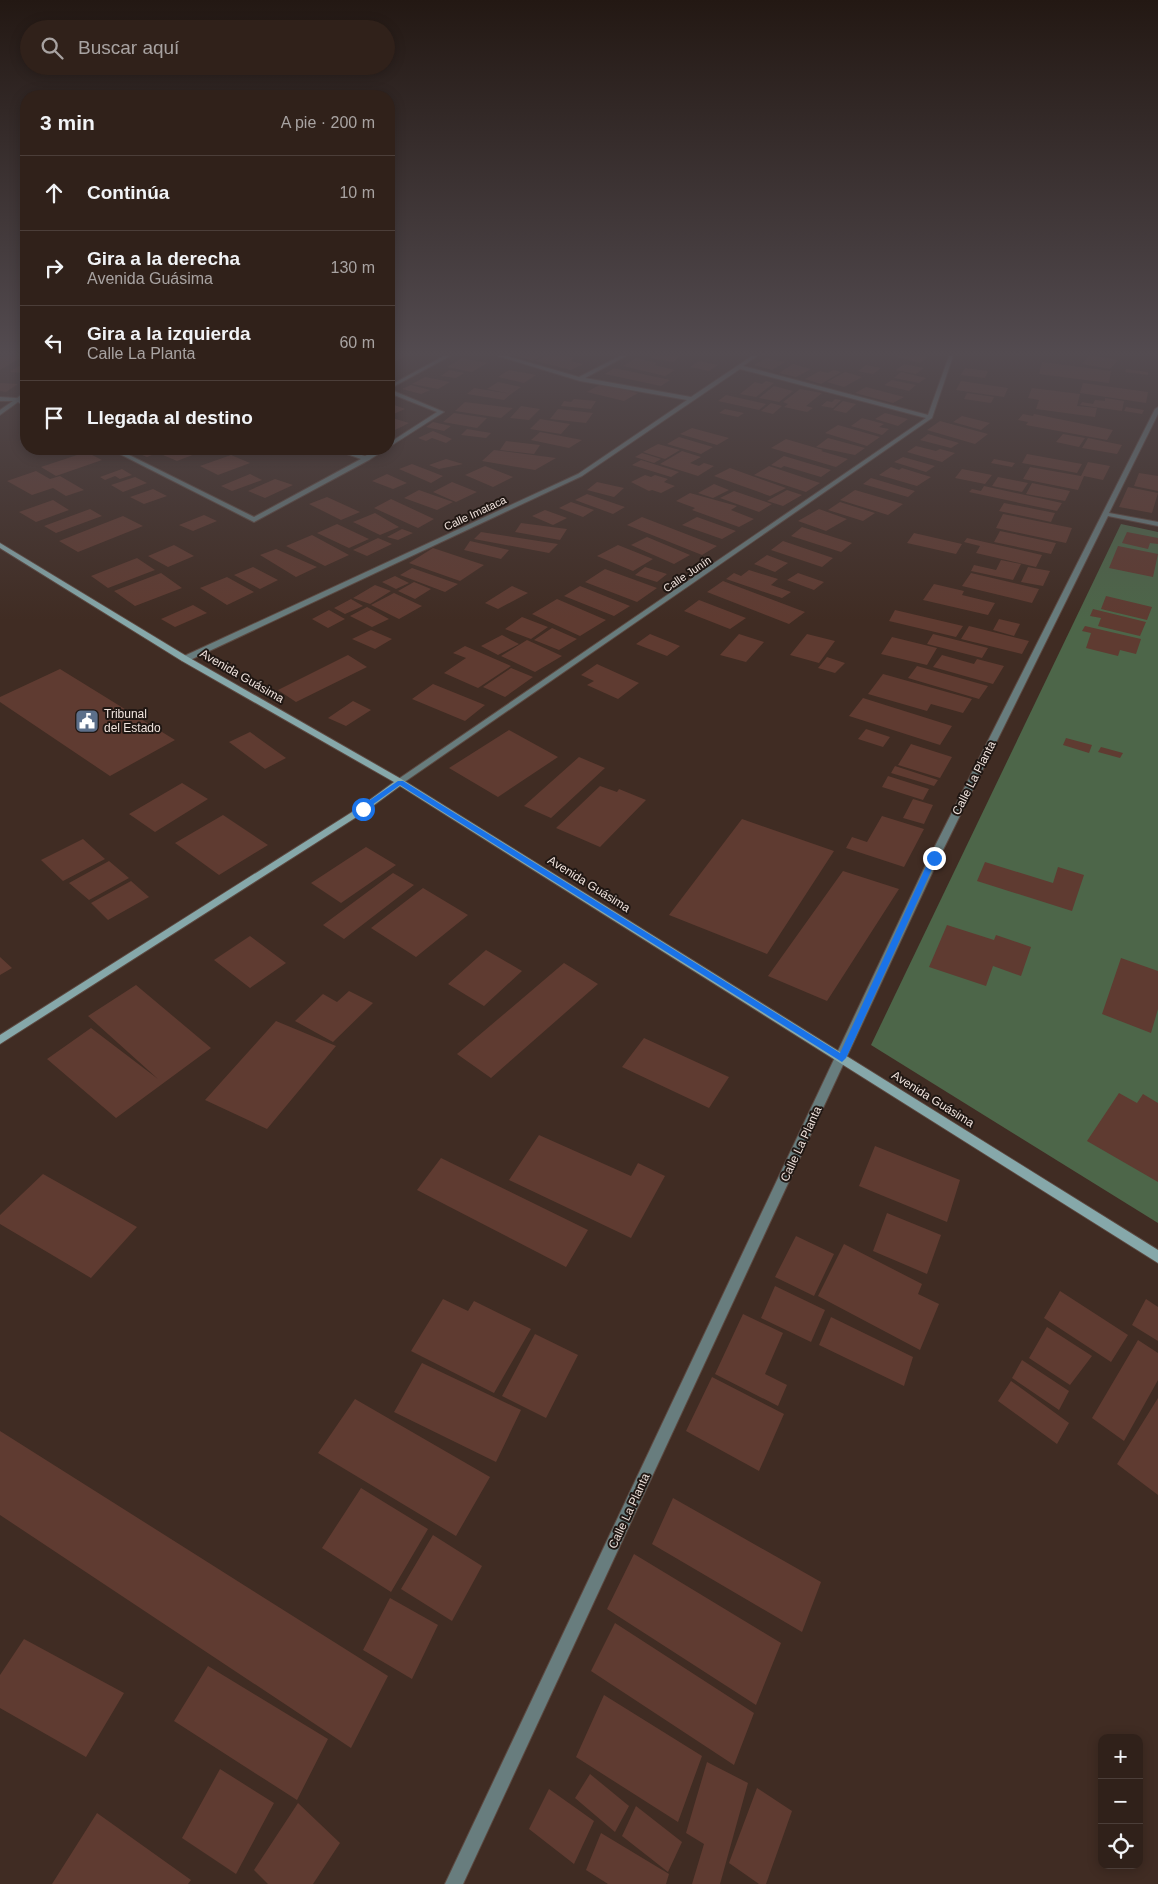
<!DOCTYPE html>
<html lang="es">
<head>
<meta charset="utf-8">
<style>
	body { margin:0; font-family:Helvetica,sans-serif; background:#382923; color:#f1f3f6 }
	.controls { position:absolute; right:15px; bottom:15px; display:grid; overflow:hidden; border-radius:10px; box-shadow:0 2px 12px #0003 }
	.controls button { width:45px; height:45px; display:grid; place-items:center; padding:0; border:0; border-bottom:1px solid #4b3e39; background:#30211a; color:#f1f3f6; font:25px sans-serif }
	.stop { position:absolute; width:15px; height:15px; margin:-11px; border:4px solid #1a73e8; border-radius:50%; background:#fff }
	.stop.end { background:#1a73e8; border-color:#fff; box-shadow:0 1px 5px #0008 }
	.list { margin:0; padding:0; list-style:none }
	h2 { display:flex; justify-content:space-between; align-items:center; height:65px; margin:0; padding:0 20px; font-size:21px }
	h2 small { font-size:16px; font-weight:400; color:#a8a3a2 }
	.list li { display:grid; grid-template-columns:32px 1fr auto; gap:15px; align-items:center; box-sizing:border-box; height:75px; padding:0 20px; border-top:1px solid #4b3e39 }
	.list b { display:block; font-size:19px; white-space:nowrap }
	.list p { margin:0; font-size:16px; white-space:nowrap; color:#a8a3a2 }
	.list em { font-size:16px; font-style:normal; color:#a8a3a2 }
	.icon { flex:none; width:28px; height:28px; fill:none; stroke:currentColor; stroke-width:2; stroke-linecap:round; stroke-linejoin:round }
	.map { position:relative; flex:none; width:1158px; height:1884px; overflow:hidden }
	.search { position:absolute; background:#30211a; box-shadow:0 2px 12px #0003; left:20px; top:20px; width:375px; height:55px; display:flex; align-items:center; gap:12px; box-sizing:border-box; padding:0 18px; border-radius:28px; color:#a8a3a2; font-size:19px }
	.panel { position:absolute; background:#30211a; box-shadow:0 2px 12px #0003; left:20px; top:90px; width:375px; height:365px; border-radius:20px }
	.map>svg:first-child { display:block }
	.forest { fill:#4d6649 }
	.building { fill:#5f3b31 }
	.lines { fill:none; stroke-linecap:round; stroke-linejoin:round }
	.street-casing { stroke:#5c4941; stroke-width:2 }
	.secondary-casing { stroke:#5c4941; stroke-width:2 }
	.street { fill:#687d7e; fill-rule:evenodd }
	.secondary { fill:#86a8aa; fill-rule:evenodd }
	.route { fill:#1a73e8 }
	.labels { text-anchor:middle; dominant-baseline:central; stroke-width:4; stroke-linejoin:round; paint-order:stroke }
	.far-street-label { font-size:11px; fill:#f0e3dd; stroke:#201713 }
	.street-label { font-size:12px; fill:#f0e3dd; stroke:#201713 }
	.poi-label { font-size:12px; fill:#f0e3dd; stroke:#201713; text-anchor:start }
</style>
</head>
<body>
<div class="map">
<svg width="1158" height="1884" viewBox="0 0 1158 1884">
	<rect width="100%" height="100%" fill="#402c23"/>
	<!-- forest -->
	<path class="forest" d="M1121 524 1158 532V1223L871 1045Z"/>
	<!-- building -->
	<path class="building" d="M8 356 22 357 0 370V357Z
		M389 356H406L391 363Z
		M517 356H542L533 361Z
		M546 356H565L575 358 570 361 583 364 571 370 535 361Z
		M653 356H679L674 362 650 358Z
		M894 356H921L927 357 920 363Z
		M1089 356H1096L1118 360 1110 369 1082 364Z
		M462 358 487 363 472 372 447 367Z
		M636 358 657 363 654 365 675 370 665 376 623 366Z
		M767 358 785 362 772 370 754 365Z
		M699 361 718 365 709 371 690 367Z
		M1042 362 1111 371 1109 383 1039 374Z
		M793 364 811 369 796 377 779 373Z
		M904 364 924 368 916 374 896 370Z
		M866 365 881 368 873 374 858 371Z
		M18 366 26 367V373L10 372Z
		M614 368 670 380 661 386 605 374Z
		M965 368 988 371 985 378 961 375Z
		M1126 369 1148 372V375L1125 372Z
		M449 370 464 373 456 378 441 376Z
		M509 370 536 375 524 383 498 377Z
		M833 370 841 372 821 384 805 379 820 371 828 373Z
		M845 372 862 377 844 387 827 382Z
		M901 372 926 378 919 383 894 378Z
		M425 377 450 382 438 389 412 384Z
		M892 380 916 385 909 391 884 385Z
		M766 381 774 383 756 397 740 394 755 382 762 384Z
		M961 381 1008 388 1004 397 956 390Z
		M498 382 521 387 511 394 487 389Z
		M0 383 18 384 6 392 0 391Z
		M1083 383 1148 392 1146 403 1080 393Z
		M601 384 638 393 624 401 587 392Z
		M411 385 430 390 421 394 402 389Z
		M774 386 793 391 779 402 759 398Z
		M866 387 904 397 893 403 855 393Z
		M474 388 511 394 504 400 467 394Z
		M1032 388 1080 394 1077 406 1097 408 1095 417 1036 409 1039 400 1028 398Z
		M800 389 822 393 806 406 813 408 807 412 784 407 788 404 783 402Z
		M967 393 994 397 991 403 964 399Z
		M726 395 766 404 759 410 718 401Z
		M1105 398 1124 401 1122 411 1080 405 1082 402 1093 404 1095 400 1105 401Z
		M574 399 596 401 591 409 561 406 564 401 571 402Z
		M835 399 841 400 833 408 821 406 827 401 832 402Z
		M843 401 856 404 846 413 833 410Z
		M465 402 513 408 501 418 455 411Z
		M389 403 405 409 389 416Z
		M771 403 782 406 773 414 761 411Z
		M521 406 540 409 529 420 510 418Z
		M1126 407 1144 410 1142 414 1124 411Z
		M558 409 593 413 586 423 550 419Z
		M725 409 744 413 738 417 719 413Z
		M454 413 487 418 477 428 443 422Z
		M885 413 908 419 898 426 875 419Z
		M1023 414 1033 416 1034 414 1113 430 1107 440 1026 425 1028 422 1018 420Z
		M962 416 990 423 981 430 953 422Z
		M389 417 409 423 389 433Z
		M862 418 884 424 879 427 889 429 882 435 851 426Z
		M540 419 570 424 561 434 530 429Z
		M940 421 988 434 975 444 927 430Z
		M433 422 451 426 444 431 426 427Z
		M838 425 880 437 867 446 825 433Z
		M692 428 729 438 717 445 680 434Z
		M467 429 491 433 486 438 461 435Z
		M433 431 452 439 446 443 432 438 426 441 418 438Z
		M540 432 582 440 569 448 531 440Z
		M928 434 959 443 951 448 920 440Z
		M1063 434 1085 438 1079 447 1056 442Z
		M679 437 713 447 701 454 667 444Z
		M828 438 865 448 855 455 816 447Z
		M1088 438 1122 445 1117 454 1082 448Z
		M786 439 823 450 821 451 848 459 836 467 771 448Z
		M506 441 540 445 534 454 500 450Z
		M658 444 680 450 665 459 643 452Z
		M916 446 936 451 940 449 955 453 942 462 907 452Z
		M54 449H77L61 455 50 450Z
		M143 449H167L147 457 135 452Z
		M179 449H208L177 461 163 455Z
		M494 450 556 458 535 470 482 461Z
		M682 451 701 457 690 463 699 466 704 463 714 466 698 476 660 464Z
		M86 452 102 460 56 476 41 467Z
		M642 453 661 459 654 463 635 457Z
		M1027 454 1082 464 1077 473 1022 463Z
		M231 455 250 463 218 475 200 466Z
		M784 456 831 470 821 477 784 466 781 468 771 465Z
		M903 457 935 466 926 472 894 462Z
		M446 459 463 464 439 469 429 465Z
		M994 459 1015 463 1012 467 991 463Z
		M641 460 679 472 671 477 632 465Z
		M1088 462 1110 466 1103 480 1084 476 1078 490 1023 479 1030 467 1081 476Z
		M412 464 443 476 431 483 399 469Z
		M485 466 513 477 493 487 465 475Z
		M769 466 820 483 806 492 754 475Z
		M891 467 899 470 902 468 931 477 917 486 879 475Z
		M730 468 786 488 770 496 714 476Z
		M122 469 132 475 120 479 115 476 105 480 100 477Z
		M962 469 992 475 985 484 955 478Z
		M36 471 50 479 60 476 84 490 66 496 53 488 32 495 7 481Z
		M1139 473 1158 476V491L1134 486Z
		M250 474 262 480 232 491 221 486Z
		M387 474 407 483 393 489 372 481Z
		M645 475 651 477 655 475 668 479 664 482 675 486 661 493 652 490 649 491 631 482Z
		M135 477 147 483 123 492 111 485Z
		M998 477 1028 483 1022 492 992 486Z
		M871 478 915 491 908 497 863 484Z
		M275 479 293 485 265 498 248 491Z
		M452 482 477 492 456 502 433 492Z
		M597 482 624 488 614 497 587 490Z
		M1032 483 1070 491 1065 501 1026 494Z
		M714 484 729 490 713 498 698 493Z
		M984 486 1062 503 1057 511 969 492 972 489 981 491Z
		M1128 487 1158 493 1152 513 1119 507Z
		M153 489 167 496 144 504 130 497Z
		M419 490 453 502 437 510 404 498Z
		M787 490 802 495 783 506 767 501Z
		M855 490 903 504 888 515 840 500Z
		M734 491 772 504 759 512 720 498Z
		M690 493 737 506 731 510 754 519 739 527 692 510 695 508 676 501Z
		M587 494 625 507 613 514 575 500Z
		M327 497 360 512 341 520 309 504Z
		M391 499 434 519 418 528 374 508Z
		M53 500 69 510 36 522 19 512Z
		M571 502 594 510 583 517 559 508Z
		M840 502 875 513 863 521 828 510Z
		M1004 503 1055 513 1051 522 999 511Z
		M90 509 102 516 56 533 44 526Z
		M819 509 847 519 826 531 798 521Z
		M545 510 567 518 553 525 532 516Z
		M375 513 399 527 380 535 353 522Z
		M1003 514 1072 528 1066 543 996 528Z
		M204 515 217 521 193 531 179 525Z
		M123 516 143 526 78 552 59 541Z
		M642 517 717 546 702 555 627 525Z
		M697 517 736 531 722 539 682 525Z
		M521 523 567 529 560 540 515 532Z
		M337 524 369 539 349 548 317 533Z
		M802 527 852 543 841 552 791 536Z
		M402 529 413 533 398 540 387 537Z
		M1000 531 1056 543 1051 554 994 542Z
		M481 532 558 544 549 553 474 539Z
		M1127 532 1158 538V544L1150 543 1148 549 1122 543Z
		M914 533 962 544 956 554 907 543Z
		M312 535 349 555 325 566 286 546Z
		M647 537 690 555 674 564 631 545Z
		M378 538 392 544 367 556 353 550Z
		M967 538 1042 555 1036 567 976 553 980 546 964 542Z
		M470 541 509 550 501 559 464 550Z
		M783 541 833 558 822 567 771 550Z
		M174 545 194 556 168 567 148 556Z
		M618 545 653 559 633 571 597 556Z
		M1118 546 1158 554 1153 577 1109 568Z
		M433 548 484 565 460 581 409 563Z
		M276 549 317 567 296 577 260 555Z
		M767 555 788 563 775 572 754 564Z
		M137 558 155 570 108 588 91 576Z
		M1001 560 1021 564 1013 580 971 571 974 565 996 570Z
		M253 567 278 580 260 589 234 575Z
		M645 567 667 574 657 582 635 575Z
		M1028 567 1050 571 1043 586 1021 582Z
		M412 568 458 584 445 592 400 575Z
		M605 569 657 588 637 602 585 582Z
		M749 570 778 579 771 585 791 592 782 598 726 579 734 573 741 576Z
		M161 573 182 588 135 606 114 591Z
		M798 573 824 582 814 590 787 580Z
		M971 573 1039 589 1032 603 962 586Z
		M395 576 409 583 396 589 382 582Z
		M227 577 254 592 227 605 200 588Z
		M723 581 805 612 789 624 707 592Z
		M414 582 431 589 415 599 398 591Z
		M934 584 964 591 962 595 995 603 988 615 923 600Z
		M375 585 391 591 370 604 353 598Z
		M512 586 528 593 498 609 485 603Z
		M580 586 630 606 614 616 564 596Z
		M394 593 422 606 399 619 371 605Z
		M1106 596 1152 607 1147 620 1101 609Z
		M351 599 363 606 345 614 334 608Z
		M557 599 606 620 580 636 532 614Z
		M699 600 746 618 730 629 684 611Z
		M193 605 207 613 175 627 161 619Z
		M367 607 389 619 372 627 350 616Z
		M1093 609 1146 622 1140 636 1098 626 1101 618 1090 616Z
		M329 610 345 619 328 628 312 619Z
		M895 610 963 626 956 637 889 621Z
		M522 617 548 627 531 639 505 629Z
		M999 619 1020 624 1014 636 993 630Z
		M969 626 1029 641 1022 654 961 639Z
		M1085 626 1141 639 1136 654 1120 650 1118 656 1086 648 1091 633 1082 631Z
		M552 628 577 639 559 650 534 640Z
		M371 630 392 639 375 649 352 639Z
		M650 634 680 646 667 656 636 644Z
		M739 634 764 642 746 662 720 655Z
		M807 634 835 641 819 663 790 655Z
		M933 634 988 648 982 658 927 644Z
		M502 635 519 644 498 655 481 646Z
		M892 637 937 648 927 665 881 654Z
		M527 640 562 656 535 672 501 656Z
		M465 646 511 666 478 688 444 673 466 658 453 653Z
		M348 655 367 667 296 702 278 690Z
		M942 655 974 664 977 659 1004 666 993 684 933 667Z
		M827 657 845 663 835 673 818 668Z
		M597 664 639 683 618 699 587 685 594 681 581 675Z
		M917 666 988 686 979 699 908 678Z
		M511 668 533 677 505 697 483 687Z
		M60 669 175 740 110 776 0 702V697Z
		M883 674 972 699 963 713 931 704 927 711 868 694Z
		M433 684 485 705 465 721 412 699Z
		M863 698 952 726 940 745 849 716Z
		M353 701 371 710 346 726 328 718Z
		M866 729 890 737 883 747 858 739Z
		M509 730 558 757 498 797 449 768Z
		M250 732 286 758 265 769 229 742Z
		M1066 738 1092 745 1089 753 1063 745Z
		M911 744 952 757 940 778 898 765Z
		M1101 747 1123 753 1120 758 1098 752Z
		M579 757 605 768 551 818 524 806Z
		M895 766 938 780 934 786 891 773Z
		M888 776 929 789 923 800 882 787Z
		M182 783 208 799 155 832 129 814Z
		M600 786 617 792 619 789 646 800 600 847 556 828Z
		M913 799 933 805 924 824 903 818Z
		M223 815 268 845 219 875 175 843Z
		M882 816 924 829 904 867 846 848 852 837 867 842Z
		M742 819 834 851 767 954 669 915Z
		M83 839 105 859 63 881 41 860Z
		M366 847 396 865 341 903 311 883Z
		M109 861 129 878 89 900 69 883Z
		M985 862 1053 883 1058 867 1084 875 1072 911 977 881Z
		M843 871 899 889 827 1001 768 976Z
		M393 873 414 885 344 939 323 925Z
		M131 881 149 897 108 920 91 903Z
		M423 888 468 915 416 957 371 928Z
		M947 925 994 940 996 935 1031 947 1021 976 993 966 986 986 929 967Z
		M250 936 286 963 250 988 214 960Z
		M486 950 522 971 484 1006 448 984Z
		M0 957 12 968 0 975Z
		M1121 958 1158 971V1009L1151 1033 1102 1014Z
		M564 963 598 984 491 1078 457 1054Z
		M136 985 211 1048 116 1118 47 1059 91 1028 158 1079 88 1016Z
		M349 991 373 1003 333 1042 295 1021 323 994 337 1002Z
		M276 1021 336 1046 267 1129 205 1100Z
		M644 1038 729 1077 709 1108 622 1067Z
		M1119 1093 1137 1103 1143 1094 1158 1103V1182L1087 1141Z
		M539 1135 631 1176 638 1163 665 1176 631 1238 509 1180Z
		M875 1146 960 1180 947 1222 859 1186Z
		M441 1158 588 1230 566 1267 417 1190Z
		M43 1174 137 1227 91 1278 0 1224V1215Z
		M887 1213 941 1235 927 1274 873 1251Z
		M796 1236 834 1254 814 1296 775 1277Z
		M844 1244 922 1284 918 1294 939 1304 920 1350 818 1296Z
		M775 1286 825 1310 811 1342 761 1318Z
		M1060 1291 1128 1335 1111 1362 1044 1318Z
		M443 1299 468 1311 474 1301 531 1329 494 1393 411 1351Z
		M1146 1299 1158 1307V1341L1132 1325Z
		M743 1314 783 1333 765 1374 787 1385 778 1406 715 1374Z
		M831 1317 913 1357 904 1386 819 1345Z
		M1047 1327 1092 1356 1070 1385 1029 1358Z
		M535 1334 578 1355 546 1418 502 1396Z
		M1138 1340 1158 1353V1380L1124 1441 1092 1418Z
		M1022 1360 1069 1391 1059 1410 1012 1378Z
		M422 1363 521 1410 496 1462 394 1412Z
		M712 1377 784 1414 759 1471 686 1431Z
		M1011 1381 1069 1423 1057 1444 998 1401Z
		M1158 1398V1495L1117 1464Z
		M355 1399 490 1477 456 1536 318 1453Z
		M0 1431 388 1676 351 1748 0 1515Z
		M361 1488 428 1529 391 1592 322 1548Z
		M673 1498 821 1582 802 1632 652 1544Z
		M433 1535 482 1566 452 1621 401 1589Z
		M634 1554 781 1643 756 1705 607 1609Z
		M390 1598 438 1625 412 1679 363 1650Z
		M615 1623 754 1713 734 1765 591 1671Z
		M24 1639 124 1693 86 1757 0 1708V1675Z
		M208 1666 328 1739 297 1800 174 1721Z
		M604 1695 702 1756 678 1822 576 1757Z
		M707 1762 748 1783 720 1884H692L704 1844 686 1833Z
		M220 1769 274 1803 236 1874 182 1838Z
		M590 1774 629 1806 615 1832 575 1798Z
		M757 1788 792 1811 766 1884H759L729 1863Z
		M549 1789 594 1821 574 1864 529 1829Z
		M298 1803 340 1843 313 1884H268L254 1870Z
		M636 1806 682 1842 668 1872 622 1836Z
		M97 1813 191 1880 188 1884H52Z
		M601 1833 669 1874 666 1884H608L586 1870Z"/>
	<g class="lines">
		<!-- street casing -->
		<g class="street-casing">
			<path id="street" d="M444 356H450L389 389 444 412 389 447V443L437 412 389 393V386Z
				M498 356H506L579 377 620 356H626L585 378 691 397 752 356H757L743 366 928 415 949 356H953L932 418 400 785 396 782 397 780 926 418 740 369 582 476 188 661H182V657L578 474 687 400 580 381Z
				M26 392V396L21 400 26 403V407L18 402 0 415V410L13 401H0V397L17 398Z
				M1158 407V414L1109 513 1158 522V526L1108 516 939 858 463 1884H445L929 858 1155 409Z
				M110 449H117L254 517 361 459 333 449H341L365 456 379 449H386L369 460 254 522Z"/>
		</g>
		<!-- secondary casing -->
		<g class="secondary-casing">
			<path id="secondary" d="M0 543 188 657 403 780 1158 1250V1263L400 786 366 811 0 1044V1035L360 807 394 782 182 661 0 548Z"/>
		</g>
		<!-- street -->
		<use href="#street" class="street"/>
		<!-- secondary -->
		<use href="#secondary" class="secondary"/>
	</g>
	<!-- sky -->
	<linearGradient id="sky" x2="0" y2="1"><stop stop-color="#231813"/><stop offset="0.57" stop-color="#534b50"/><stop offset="1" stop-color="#534b50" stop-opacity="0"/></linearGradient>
	<rect width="1158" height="620" fill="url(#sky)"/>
	<!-- route -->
	<path class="route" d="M398 781H403L840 1053 930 858 934 856 937 858 846 1058 842 1062 400 785 365 810H360V807Z"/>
	<!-- icons -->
	<defs>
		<g id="civic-square" transform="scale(1.25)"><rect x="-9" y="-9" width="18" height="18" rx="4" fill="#5c6f8a" stroke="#201713"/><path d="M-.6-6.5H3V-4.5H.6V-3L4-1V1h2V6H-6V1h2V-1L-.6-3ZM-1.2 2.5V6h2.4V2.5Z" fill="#fff"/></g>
	</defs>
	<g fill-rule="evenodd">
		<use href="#civic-square" x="87" y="721"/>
	</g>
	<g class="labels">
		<!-- far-street labels -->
		<g class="far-street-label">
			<text transform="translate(475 513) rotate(-25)">Calle Imataca</text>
			<text transform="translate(687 574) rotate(-34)">Calle Junín</text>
		</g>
		<!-- street labels -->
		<g class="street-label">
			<text transform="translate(242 676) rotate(30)">Avenida Guásima</text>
			<text transform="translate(974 778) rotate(-63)">Calle La Planta</text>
			<text transform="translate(589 884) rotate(32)">Avenida Guásima</text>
			<text transform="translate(933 1099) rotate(32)">Avenida Guásima</text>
			<text transform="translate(801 1144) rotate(-65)">Calle La Planta</text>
			<text transform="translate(629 1511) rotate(-65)">Calle La Planta</text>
		</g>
		<!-- poi labels -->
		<g class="poi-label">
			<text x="104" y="714">Tribunal<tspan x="104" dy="14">del Estado</tspan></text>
		</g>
	</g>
</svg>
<div class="controls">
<button>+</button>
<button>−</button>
<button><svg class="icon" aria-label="locate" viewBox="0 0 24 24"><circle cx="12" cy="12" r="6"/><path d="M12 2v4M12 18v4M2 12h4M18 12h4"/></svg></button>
</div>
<div class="stop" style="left:363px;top:809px"></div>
<div class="stop end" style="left:934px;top:858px"></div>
<div class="search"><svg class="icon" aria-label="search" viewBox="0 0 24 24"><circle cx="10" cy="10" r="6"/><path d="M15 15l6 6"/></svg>Buscar aquí</div>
<section class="panel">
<h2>3 min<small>A pie · 200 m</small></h2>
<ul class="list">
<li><svg class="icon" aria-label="ahead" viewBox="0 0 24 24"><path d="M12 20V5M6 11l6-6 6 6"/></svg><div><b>Continúa</b></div><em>10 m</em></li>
<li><svg class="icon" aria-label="right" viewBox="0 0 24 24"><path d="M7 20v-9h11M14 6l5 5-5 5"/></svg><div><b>Gira a la derecha</b><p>Avenida Guásima</p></div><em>130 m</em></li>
<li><svg class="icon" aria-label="left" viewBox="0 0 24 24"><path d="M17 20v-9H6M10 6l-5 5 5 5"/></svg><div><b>Gira a la izquierda</b><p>Calle La Planta</p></div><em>60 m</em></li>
<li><svg class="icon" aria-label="arrive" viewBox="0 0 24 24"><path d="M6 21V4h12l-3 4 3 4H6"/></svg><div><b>Llegada al destino</b></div></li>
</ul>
</section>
</div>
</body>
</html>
